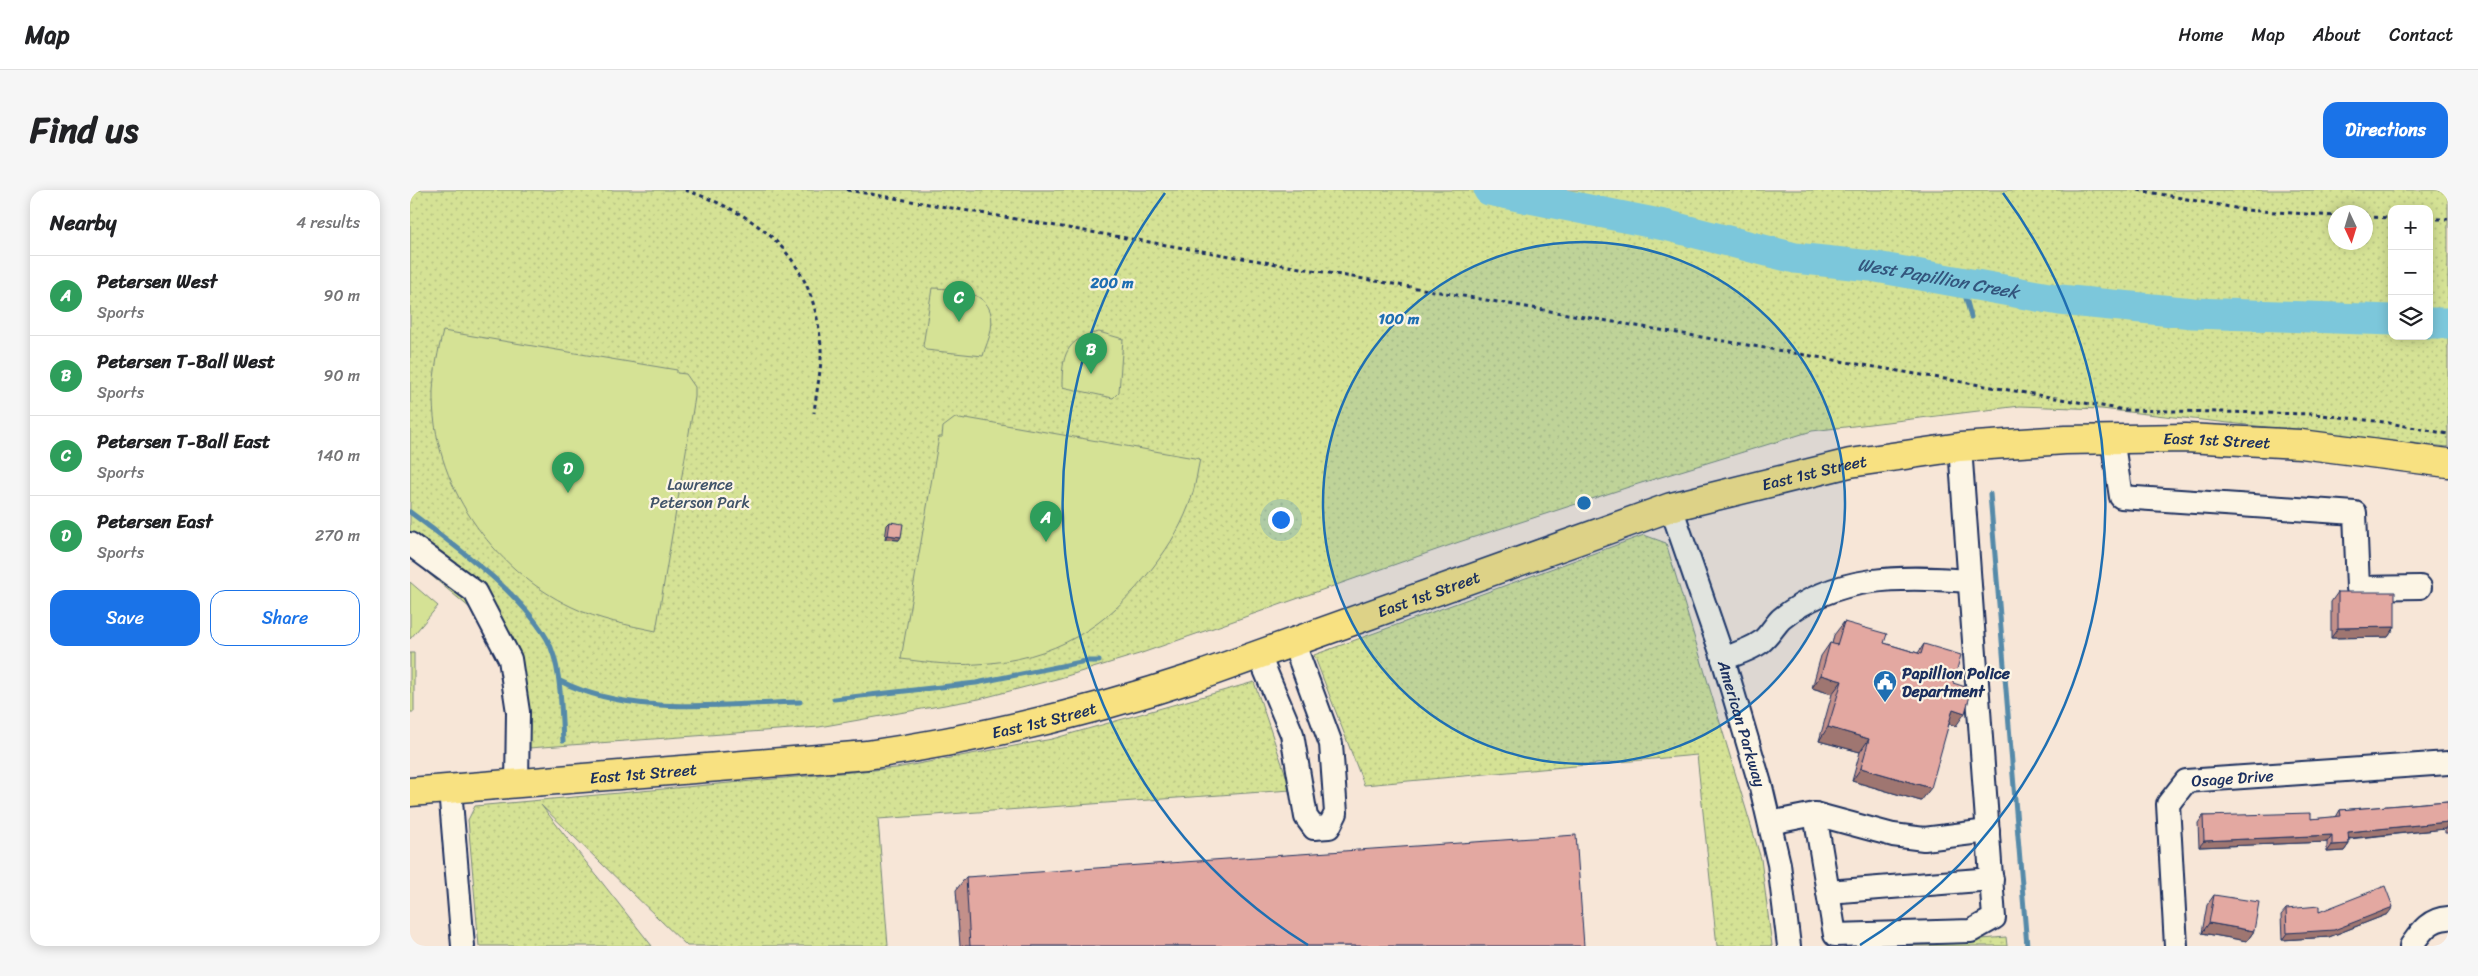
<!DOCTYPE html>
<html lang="en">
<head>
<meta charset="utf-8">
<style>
	body { margin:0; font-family:Sriracha,sans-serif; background:#f6f6f6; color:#202124 }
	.controls { position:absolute; right:15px; top:15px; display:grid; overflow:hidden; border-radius:10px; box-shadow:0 2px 12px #0003 }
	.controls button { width:45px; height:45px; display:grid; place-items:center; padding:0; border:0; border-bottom:1px solid #e0e0e0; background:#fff; color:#202124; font:25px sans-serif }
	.compass { position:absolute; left:1918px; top:15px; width:45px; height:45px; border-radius:50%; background:#fff; box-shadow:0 2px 12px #0003; rotate:176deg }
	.you { position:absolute; left:870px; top:329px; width:18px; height:18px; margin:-12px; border:4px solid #fff; border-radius:50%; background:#1a73e8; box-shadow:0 0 0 8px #1a73e833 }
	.badge { display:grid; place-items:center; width:32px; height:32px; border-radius:50%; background:#1a73e8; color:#fff; font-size:16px; font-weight:700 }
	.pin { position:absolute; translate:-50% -41px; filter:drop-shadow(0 1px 2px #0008) }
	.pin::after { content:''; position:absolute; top:26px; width:18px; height:15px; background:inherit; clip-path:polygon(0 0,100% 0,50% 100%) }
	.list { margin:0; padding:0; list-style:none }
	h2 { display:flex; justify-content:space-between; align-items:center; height:65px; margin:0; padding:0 20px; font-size:21px }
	h2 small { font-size:16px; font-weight:400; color:#757577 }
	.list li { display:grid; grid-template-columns:32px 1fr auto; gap:15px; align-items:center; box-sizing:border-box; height:80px; padding:0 20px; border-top:1px solid #e0e0e0 }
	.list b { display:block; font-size:19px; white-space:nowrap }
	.list p { margin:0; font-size:16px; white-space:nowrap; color:#757577 }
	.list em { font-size:16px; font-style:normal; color:#757577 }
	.actions { display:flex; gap:10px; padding:15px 20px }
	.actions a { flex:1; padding:11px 0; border:1px solid #1a73e8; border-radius:15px; text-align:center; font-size:18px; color:#1a73e8 }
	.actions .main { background:#1a73e8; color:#fff }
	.icon { flex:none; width:28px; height:28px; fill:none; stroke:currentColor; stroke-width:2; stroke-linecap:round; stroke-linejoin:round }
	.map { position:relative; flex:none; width:2038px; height:756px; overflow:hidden; border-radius:15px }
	header { display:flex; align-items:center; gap:30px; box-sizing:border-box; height:70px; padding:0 25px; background:#fff; border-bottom:1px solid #e0e0e0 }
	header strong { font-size:24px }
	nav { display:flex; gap:28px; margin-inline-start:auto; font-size:18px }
	.intro { display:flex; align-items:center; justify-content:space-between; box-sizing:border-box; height:120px; padding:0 30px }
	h1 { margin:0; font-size:35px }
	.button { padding:12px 22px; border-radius:15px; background:#1a73e8; color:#fff; font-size:18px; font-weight:700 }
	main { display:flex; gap:30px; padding:0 30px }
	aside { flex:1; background:#fff; border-radius:15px; box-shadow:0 2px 12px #0003 }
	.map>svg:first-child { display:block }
	.green { fill:url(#green-dots); stroke:#78887a; fill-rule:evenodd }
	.pitch { fill:#d5e295; stroke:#78887a }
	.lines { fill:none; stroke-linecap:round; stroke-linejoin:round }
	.stream { stroke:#558aa9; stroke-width:5 }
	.river { stroke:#7bc7db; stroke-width:31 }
	.minor-casing { stroke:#1b2f5e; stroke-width:26 }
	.major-casing { stroke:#1b2f5e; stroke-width:31 }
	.path { stroke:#1b2f5e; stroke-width:3; stroke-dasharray:4 4; stroke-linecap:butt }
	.minor { stroke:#fcf5e5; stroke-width:22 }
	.major { stroke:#f8e181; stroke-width:28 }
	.wall { fill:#c3908a; stroke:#1b2f5e }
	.shaded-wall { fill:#9f7671; stroke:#1b2f5e }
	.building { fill:#e3a8a1; stroke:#1b2f5e }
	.ring { fill:none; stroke:#1f6fb2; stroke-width:2.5 }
	.labels { text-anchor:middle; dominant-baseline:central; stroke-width:4.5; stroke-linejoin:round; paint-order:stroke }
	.street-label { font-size:16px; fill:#1b2f5e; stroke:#fcf5e5 }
	.park-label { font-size:16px; fill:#405369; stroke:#fcf5e5 }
	.poi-label { font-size:16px; font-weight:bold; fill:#1b2f5e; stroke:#fcf5e5; text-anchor:start }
	.water-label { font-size:18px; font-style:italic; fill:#33557d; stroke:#fcf5e5 }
	.centre { fill:#1f6fb2; stroke:#fcf5e5; stroke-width:2.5 }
	.ring-label { font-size:15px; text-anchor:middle; font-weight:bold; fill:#1f6fb2; stroke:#fcf5e5; stroke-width:4.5; stroke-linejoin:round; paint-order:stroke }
</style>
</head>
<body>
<header>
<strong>Map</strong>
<nav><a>Home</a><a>Map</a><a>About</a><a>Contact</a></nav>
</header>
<div class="intro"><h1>Find us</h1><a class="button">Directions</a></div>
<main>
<aside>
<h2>Nearby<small>4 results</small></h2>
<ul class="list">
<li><span class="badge" style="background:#2e9e5b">A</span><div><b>Petersen West</b><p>Sports</p></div><em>90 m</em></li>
<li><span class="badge" style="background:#2e9e5b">B</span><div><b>Petersen T-Ball West</b><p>Sports</p></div><em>90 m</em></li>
<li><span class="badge" style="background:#2e9e5b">C</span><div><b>Petersen T-Ball East</b><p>Sports</p></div><em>140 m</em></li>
<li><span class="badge" style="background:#2e9e5b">D</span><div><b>Petersen East</b><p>Sports</p></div><em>270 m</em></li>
</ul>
<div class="actions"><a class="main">Save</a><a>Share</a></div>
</aside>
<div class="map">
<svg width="2038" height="756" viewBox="0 0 2038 756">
	<defs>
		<pattern id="green-dots" width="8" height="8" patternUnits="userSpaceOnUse" patternTransform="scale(1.25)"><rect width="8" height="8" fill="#d5e295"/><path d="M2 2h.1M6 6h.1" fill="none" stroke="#b6c283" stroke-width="1.8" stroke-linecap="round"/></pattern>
	</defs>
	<rect width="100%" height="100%" fill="#f7e6d7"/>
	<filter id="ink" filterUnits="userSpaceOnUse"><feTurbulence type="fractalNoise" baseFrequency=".02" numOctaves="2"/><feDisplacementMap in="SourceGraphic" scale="10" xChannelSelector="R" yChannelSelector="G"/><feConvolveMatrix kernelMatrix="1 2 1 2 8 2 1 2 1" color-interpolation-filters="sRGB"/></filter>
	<g filter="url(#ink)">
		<!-- green -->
		<path class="green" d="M0 0H2038V257L1691 219 1610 216 1402 241 1228 294 1049 352 729 464 650 488 569 509 409 537 105 559 96 448 0 368ZM1982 19H2019V146H1982ZM1926 22H1956V52H1926Z
			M1234 345 1256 353 1351 669 1362 756H1307L1287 565 954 595 904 465Z
			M844 492 881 600 468 629 478 756H277L131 615 242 756H69L58 630 65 616 486 578 642 549Z
			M1596 747 1597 756H1488Z"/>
		<!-- pitch -->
		<path class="pitch" d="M522 98C548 99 588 101 581 140 580 148 575 157 573 166L516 160 513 156Z
			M33 141 267 180V183L276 184 285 197V207L246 441C218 435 189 430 162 417 82 379 21 293 23 201 24 181 28 161 33 141Z
			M689 142 713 149 709 202 703 208 652 197C652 166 655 149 689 142Z
			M545 228 555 230 556 228 790 269C787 281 786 294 782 306 774 332 760 355 744 376 698 437 644 470 567 474 542 476 516 472 491 469L529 247H532L533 237Z
			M0 392 28 416 0 449Z
			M0 463H4V522H0Z"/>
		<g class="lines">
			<!-- stream -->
			<path class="stream" d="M1552 93 1561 127
				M1580 304 1617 756
				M0 322C45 356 108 400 137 449 152 476 151 521 153 551
				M150 491C222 527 312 514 390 512
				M424 509 566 493 676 471H689"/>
			<!-- river -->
			<g class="river">
				<path id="s1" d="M1079 0 1259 36 1385 68 1461 76 1650 110 1783 123 1982 130"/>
				<path d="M2019 133H2038"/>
			</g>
			<!-- minor casing -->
			<g class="minor-casing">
				<g id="minor">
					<path d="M1702 248 1711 307 1945 323 1948 398 2010 397"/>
					<path id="s2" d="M1261 317 1311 462 1351 597 1369 674 1379 756"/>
					<path d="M0 354 65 402 100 469 108 522 107 594"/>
					<path d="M848 463 882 544 896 627 904 638 919 637 926 623 921 554 883 451"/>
					<path d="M1313 469C1325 464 1340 460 1351 452 1359 446 1364 436 1371 429 1426 384 1493 386 1559 391"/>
					<path d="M40 599 53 756"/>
					<path d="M1405 624 1483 645 1514 649 1578 641"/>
					<path d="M1360 633 1405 624 1425 745 1561 741 1584 728 1550 257"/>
					<path d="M1418 702 1582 689"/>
					<path id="s3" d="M1766 756 1758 614 1776 591 2038 573"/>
					<path d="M2001 756C2011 742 2019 729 2038 728"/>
				</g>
			</g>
			<!-- major casing -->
			<g class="major-casing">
				<g id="major">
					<path id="s4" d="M0 602 457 565C570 549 680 522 789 486L1261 317 1440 273 1550 257 1655 250 1776 248 1891 254 2038 273"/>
				</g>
			</g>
			<!-- path -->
			<path class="path" d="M275 0C354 26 406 71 411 159 412 179 406 202 404 223
				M437 0 1715 220 1903 224 1974 232 2038 244
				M1728 0 1836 20 1926 26
				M1956 27 1982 28
				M2019 29H2038"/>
			<!-- minor -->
			<use href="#minor" class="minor"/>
			<!-- major -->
			<use href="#major" class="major"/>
		</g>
		<!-- wall -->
		<path class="wall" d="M480 332 489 350 475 349 477 335Z
			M1928 402 1985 437 1978 447 1921 448V412Z
			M1434 432 1474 453 1508 463 1514 454 1543 493 1546 536 1539 534 1511 611 1442 591 1450 562 1409 551 1422 504 1402 498 1411 466 1420 453 1422 454 1424 445Z
			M2038 611V643H2035V639L1939 649V654L1934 661 1917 662V652L1789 657 1788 633 1793 626 1901 629 1926 627 1930 620Z
			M556 687 1174 756H550L546 700Z
			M1804 705 1844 741 1837 751 1792 743 1797 715Z
			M1876 719 1909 722 1978 724 1919 747 1872 750 1871 725Z"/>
		<!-- shaded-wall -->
		<path class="shaded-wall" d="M478 345 491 347 489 350 475 349Z
			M1985 437 1978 447 1921 448 1928 438Z
			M1411 485 1432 491 1422 504 1402 498Z
			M1543 519 1555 523 1546 536 1534 532Z
			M1418 537 1459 549 1450 562 1409 551Z
			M1451 578 1521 598 1511 611 1442 591Z
			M2038 632V634L2035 639 1933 649 1938 642Z
			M1922 645 1917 652 1789 657 1794 651Z
			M1939 654 1934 661 1917 662 1922 655Z
			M1983 717 1978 724 1919 747 1872 750 1877 743Z
			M1799 733 1844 741 1837 751 1792 743Z"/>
		<!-- building -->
		<path class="building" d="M480 332 493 334 491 347 478 345Z
			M1928 402H1985V437L1928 438Z
			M1434 432 1477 444 1474 453 1511 464 1514 454 1551 465 1543 493 1562 499 1555 523 1543 519 1521 598 1451 578 1459 549 1418 537 1432 491 1411 485 1420 453 1427 455Z
			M2038 611V632L1938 642 1939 654 1922 655V645L1794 651 1793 626 1901 623V629L1931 626 1930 620Z
			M1166 645 1174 756H560L556 687Z
			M1975 696 1983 717 1924 740 1877 743 1876 719 1909 716V722Z
			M1804 705 1849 712 1844 741 1799 733Z"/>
	</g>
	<!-- distance rings -->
	<circle cx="1174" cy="313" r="261" fill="#1f6fb2" fill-opacity=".12"/>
	<g class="ring">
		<circle cx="1174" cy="313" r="261"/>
		<path d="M898 755A521 521 0 0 1 755 3M1593 3A521 521 0 0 1 1450 755"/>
	</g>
	<!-- icons -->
	<defs>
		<g id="civic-pin" transform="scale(1.25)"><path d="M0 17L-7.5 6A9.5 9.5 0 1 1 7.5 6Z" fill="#1f6fb2" stroke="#fcf5e5"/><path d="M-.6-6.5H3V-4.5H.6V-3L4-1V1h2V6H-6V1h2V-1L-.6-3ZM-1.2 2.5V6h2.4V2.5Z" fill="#fff"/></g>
	</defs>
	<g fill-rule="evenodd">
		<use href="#civic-pin" x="1475" y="492"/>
	</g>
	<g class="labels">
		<!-- street labels -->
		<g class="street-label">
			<text stroke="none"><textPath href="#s4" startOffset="1854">East 1st Street</textPath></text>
			<text stroke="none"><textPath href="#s4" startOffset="1449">East 1st Street</textPath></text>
			<text stroke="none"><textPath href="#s4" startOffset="1044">East 1st Street</textPath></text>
			<text stroke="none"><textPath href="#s4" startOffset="639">East 1st Street</textPath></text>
			<text stroke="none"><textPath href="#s2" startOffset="228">American Parkway</textPath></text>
			<text stroke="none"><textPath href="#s4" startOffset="234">East 1st Street</textPath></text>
			<text stroke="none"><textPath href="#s3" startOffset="218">Osage Drive</textPath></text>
		</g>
		<!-- park labels -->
		<g class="park-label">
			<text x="290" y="294">Lawrence<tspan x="290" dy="18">Peterson Park</tspan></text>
		</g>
		<!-- poi labels -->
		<g class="poi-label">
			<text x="1492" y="483">Papillion Police<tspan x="1492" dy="18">Department</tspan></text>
		</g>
		<!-- water labels -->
		<g class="water-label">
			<text stroke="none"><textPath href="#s1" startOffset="458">West Papillion Creek</textPath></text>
		</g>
	</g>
	<circle cx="1174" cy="313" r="8" class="centre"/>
	<g class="ring-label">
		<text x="702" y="98">200 m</text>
		<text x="989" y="134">100 m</text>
	</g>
</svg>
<div class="controls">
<button>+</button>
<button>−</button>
<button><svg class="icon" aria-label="layers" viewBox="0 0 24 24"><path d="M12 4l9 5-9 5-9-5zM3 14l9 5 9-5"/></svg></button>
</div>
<svg class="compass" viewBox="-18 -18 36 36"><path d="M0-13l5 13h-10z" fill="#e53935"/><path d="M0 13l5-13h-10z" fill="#757577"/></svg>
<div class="you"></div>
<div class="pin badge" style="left:636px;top:352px;background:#2e9e5b">A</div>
<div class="pin badge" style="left:681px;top:184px;background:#2e9e5b">B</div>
<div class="pin badge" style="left:549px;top:132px;background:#2e9e5b">C</div>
<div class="pin badge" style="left:158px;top:303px;background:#2e9e5b">D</div>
</div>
</main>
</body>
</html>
